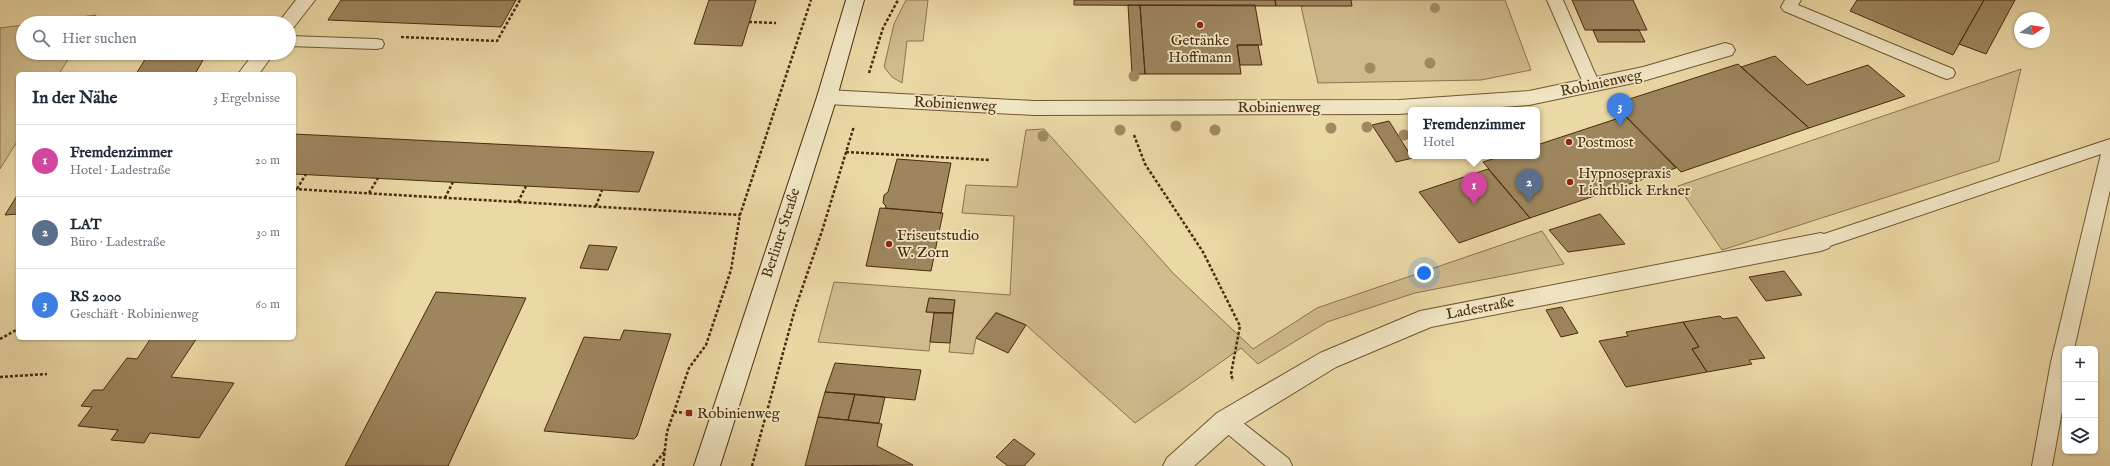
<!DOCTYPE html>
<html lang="de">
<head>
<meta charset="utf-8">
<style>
	body { margin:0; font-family:"IM FELL English",serif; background:#f6f6f7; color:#1f2937 }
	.controls { position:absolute; right:12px; bottom:12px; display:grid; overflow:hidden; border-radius:6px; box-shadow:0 1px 3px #0004 }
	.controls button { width:36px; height:36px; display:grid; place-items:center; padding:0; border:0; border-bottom:1px solid #e0e1e3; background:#fff; color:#1f2937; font:20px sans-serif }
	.compass { position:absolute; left:2014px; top:12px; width:36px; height:36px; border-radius:50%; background:#fff; box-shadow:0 1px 3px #0004; rotate:78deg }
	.you { position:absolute; left:1424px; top:273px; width:14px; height:14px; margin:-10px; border:3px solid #fff; border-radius:50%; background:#1a73e8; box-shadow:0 0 0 6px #1a73e833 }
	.badge { display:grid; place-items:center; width:26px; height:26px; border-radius:50%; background:#8f2418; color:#fff; font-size:13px; font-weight:700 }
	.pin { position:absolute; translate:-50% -33px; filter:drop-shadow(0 1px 2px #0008) }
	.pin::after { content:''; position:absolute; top:21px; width:14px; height:12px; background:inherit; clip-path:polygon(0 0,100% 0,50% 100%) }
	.popup { position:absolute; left:1408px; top:107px; width:132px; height:52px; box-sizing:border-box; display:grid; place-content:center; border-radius:6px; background:#fff; filter:drop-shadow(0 1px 3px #0005); font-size:13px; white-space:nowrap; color:#747a83 }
	.popup b { font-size:15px; color:#1f2937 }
	.popup::after { content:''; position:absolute; left:50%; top:100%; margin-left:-8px; border:8px solid transparent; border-top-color:#fff }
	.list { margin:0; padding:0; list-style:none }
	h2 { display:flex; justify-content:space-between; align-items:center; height:52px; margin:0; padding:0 16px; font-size:17px }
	h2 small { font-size:13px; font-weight:400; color:#747a83 }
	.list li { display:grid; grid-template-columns:26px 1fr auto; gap:12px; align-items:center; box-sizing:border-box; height:72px; padding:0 16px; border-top:1px solid #e0e1e3 }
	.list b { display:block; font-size:15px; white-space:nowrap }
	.list p { margin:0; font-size:13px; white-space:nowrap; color:#747a83 }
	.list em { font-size:13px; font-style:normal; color:#747a83 }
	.icon { flex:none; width:22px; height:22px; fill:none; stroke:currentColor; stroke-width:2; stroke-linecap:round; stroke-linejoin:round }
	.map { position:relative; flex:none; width:2110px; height:466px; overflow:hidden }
	.search { position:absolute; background:#fff; box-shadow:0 1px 3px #0004; left:16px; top:16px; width:280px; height:44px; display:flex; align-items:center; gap:10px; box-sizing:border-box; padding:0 14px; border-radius:22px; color:#747a83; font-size:15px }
	.panel { position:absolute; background:#fff; box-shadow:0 1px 3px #0004; left:16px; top:72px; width:280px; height:268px; border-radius:6px }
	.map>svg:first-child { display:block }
	.green { fill:#cfbb8c; stroke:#8c734e }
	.building { fill:#9d855d; stroke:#492b10 }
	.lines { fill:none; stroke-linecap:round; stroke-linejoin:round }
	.lane-casing { stroke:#715635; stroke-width:2 }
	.street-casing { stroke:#715635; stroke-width:2 }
	.secondary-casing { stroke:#492b10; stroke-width:2 }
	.path { stroke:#492b10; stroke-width:2.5; stroke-dasharray:3 2; stroke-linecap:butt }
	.lane { fill:#f1e6c4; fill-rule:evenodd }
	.street { fill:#f1e6c4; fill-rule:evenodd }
	.secondary { fill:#f1e6c4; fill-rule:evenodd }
	.tree { fill:#a08961 }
	.poi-dot { fill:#8f2418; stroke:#f1e6c4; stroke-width:1.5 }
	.labels { text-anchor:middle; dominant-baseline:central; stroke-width:3.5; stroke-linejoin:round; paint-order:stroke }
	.poi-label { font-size:15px; fill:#492b10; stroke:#f1e6c4; text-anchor:start }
	.street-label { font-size:15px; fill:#492b10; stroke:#f1e6c4 }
</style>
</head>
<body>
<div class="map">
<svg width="2110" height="466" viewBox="0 0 2110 466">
	<rect width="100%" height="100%" fill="#ead8a5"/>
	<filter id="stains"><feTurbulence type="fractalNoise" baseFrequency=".005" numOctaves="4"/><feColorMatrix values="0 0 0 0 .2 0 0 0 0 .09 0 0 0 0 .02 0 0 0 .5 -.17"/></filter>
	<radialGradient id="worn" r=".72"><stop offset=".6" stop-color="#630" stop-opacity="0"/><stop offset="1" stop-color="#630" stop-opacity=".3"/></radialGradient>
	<!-- green -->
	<path class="green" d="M906 0H928L923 41H907L902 83 892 77 884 67 894 24Z
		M1351 0H1505L1531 70 1481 80 1318 83 1301 6Z
		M96 15 91 23H35Z
		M23 25V53H72L59 74H18V140L0 169V28Z
		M2021 69 1999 161 1722 250 1678 186Z
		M1044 129 1174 274 1253 349 1317 308 1542 231 1564 264 1415 293 1327 322 1258 364 1241 348 1135 423 1026 325 996 312 976 338 973 354 949 352 955 300 929 298 926 312 934 313 929 351 818 342 834 282 1010 295 1014 216 962 213 966 185 1017 187 1026 130Z"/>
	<!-- building -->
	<path class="building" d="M341 0H516L501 27 328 20Z
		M709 0H756L742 46 694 44Z
		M1074 0H1275L1276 6 1074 5Z
		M1275 0H1351L1352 6H1276Z
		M1572 0H1633L1647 30H1585Z
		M1857 0H1984L1953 55 1850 11Z
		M1984 0H2015L1986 54 1959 44Z
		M1128 5H1140L1145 74H1132Z
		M1140 5H1255L1262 45H1237L1241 74H1145Z
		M214 18 212 23H168L170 20Z
		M1593 30H1639L1645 42H1598Z
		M1237 45H1258L1262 65H1240Z
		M149 53H207L195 74H136Z
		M1775 56 1807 85 1868 65 1905 96 1809 128 1741 67Z
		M1738 64 1809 128 1681 172 1614 104Z
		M1625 116 1676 168 1530 218 1483 162 1502 156H1537V145Z
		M1389 121 1411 156 1413 158 1396 162 1372 125Z
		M294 134 654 152 639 192 602 190 294 174Z
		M897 159 951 163 941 213 885 208 886 206 883 203 884 195 888 192Z
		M1488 169 1530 218 1459 243 1419 192Z
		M18 194V214L5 215Z
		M880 208 943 213 931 271 866 266Z
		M1600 214 1625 244 1568 252 1549 230Z
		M589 245 617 247 608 270 580 268Z
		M1784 271 1802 295 1766 301 1749 277Z
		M436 292 526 298 448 466H345Z
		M929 298 955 300 953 313 926 312Z
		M1562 307 1578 333 1561 337 1546 310Z
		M934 313H953L950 343 930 342Z
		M996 313 1026 325 1008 353 976 338Z
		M1720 316 1723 319 1737 317 1765 358 1749 360 1752 364 1707 372 1692 349 1699 347 1683 322Z
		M1683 322 1699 347 1692 349 1707 372 1626 387 1599 341 1628 336 1626 332Z
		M624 330 671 334 637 436 634 439 544 431 584 337 620 340Z
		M151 338H197L171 377 234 383 199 438 150 433 144 443 111 440 118 430 78 426 92 407 81 406 93 390H103L127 358 137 359Z
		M835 363 921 370 915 400 825 392Z
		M825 392 855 394 848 420 818 417Z
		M855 394 885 397 879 423 848 420Z
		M818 417 882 424 877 446 913 465 805 466Z
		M1014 439 1035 454 1024 466H1008L996 457Z"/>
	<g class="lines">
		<!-- lane casing -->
		<g class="lane-casing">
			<path id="lane" d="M1547 0H1563L1600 85 1598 89 1592 91 1586 89 1584 85Z
				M1785 0H1801L1798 5 1953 69 1955 73 1953 77 1947 79 1941 77 1784 11 1781 7Z
				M289 36 376 39 382 40 384 44 382 48 376 49 289 46Z
				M2110 139V190L2074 349H2065V395L2052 466H2032L2051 362 2101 154 1821 249 1815 247 1812 242 1815 237Z
				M1226 412 1233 415 1289 459 1292 466H1266L1219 427 1216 421 1219 415Z"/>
		</g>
		<!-- street casing -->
		<g class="street-casing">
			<path id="street" d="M296 0H315L294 27 289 29V23H278Z
				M1725 43 1732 45 1735 50 1732 55 1643 81 1529 105 1458 110H1411V113L1399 114 1034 115 827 104 820 102 817 97 820 92 827 90 1034 101 1399 100 1529 91 1643 67Z
				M254 53H274L259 74H238Z
				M1821 233 1829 236 1832 242 1829 248 1821 251 1431 327 1336 367 1235 429 1194 466H1163L1167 458 1217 413 1320 353 1420 311Z"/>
		</g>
		<!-- secondary casing -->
		<g class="secondary-casing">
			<path id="secondary" d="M846 0H864L837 97 720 466H694L817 97Z"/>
		</g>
		<!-- path -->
		<path class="path" d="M749 22 776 23
			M401 37 497 41 520 0
			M869 73 883 28 898 0
			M1134 135 1145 164 1203 252 1240 326 1231 374 1233 381
			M846 152 990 160
			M294 189 740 215
			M297 189 306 174
			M369 193 378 178
			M445 198 453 182
			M518 202 526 186
			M596 206 602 190
			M0 339 18 329
			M0 377 47 374
			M674 412 689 413
			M653 466 665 451
			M663 466 667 432 689 368 706 345 731 270 740 215 811 0
			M752 466 795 309 822 231 854 126"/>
		<!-- lane -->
		<use href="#lane" class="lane"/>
		<!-- street -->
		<use href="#street" class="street"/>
		<!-- secondary -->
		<use href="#secondary" class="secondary"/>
	</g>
	<!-- trees -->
	<g class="tree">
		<circle cx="1435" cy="8" r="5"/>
		<circle cx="1430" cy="63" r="5.5"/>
		<circle cx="1370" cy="68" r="5.5"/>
		<circle cx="1134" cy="76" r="5.5"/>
		<circle cx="1176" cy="126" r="5.5"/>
		<circle cx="1367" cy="127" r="5.5"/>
		<circle cx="1331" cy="128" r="5.5"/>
		<circle cx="1120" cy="130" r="5.5"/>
		<circle cx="1215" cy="130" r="5.5"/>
		<circle cx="1404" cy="135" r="5.5"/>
		<circle cx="1043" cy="136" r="5.5"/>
	</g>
	<!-- markers -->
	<g class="poi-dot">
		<circle cx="1200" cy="25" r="4"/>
		<circle cx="1569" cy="142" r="4"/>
		<circle cx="1570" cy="182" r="4"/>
		<circle cx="889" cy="244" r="4"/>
		<rect x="685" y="409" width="8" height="8" rx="2"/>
	</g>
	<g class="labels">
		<!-- poi labels -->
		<g class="poi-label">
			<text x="1200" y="40" text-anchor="middle">Getränke<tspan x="1200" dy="17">Hoffmann</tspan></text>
			<text x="1577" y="142">Postmost</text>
			<text x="1578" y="173">Hypnosepraxis<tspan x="1578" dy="17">Lichtblick Erkner</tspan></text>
			<text x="897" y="235">Friseutstudio<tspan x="897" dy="17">W. Zorn</tspan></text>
			<text x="697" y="413">Robinienweg</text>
		</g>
		<!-- street labels -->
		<g class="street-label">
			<text transform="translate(1601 83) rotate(-12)">Robinienweg</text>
			<text transform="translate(955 104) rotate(3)">Robinienweg</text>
			<text x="1279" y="107">Robinienweg</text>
			<text transform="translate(781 233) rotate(-72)">Berliner Straße</text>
			<text transform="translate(1480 308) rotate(-11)">Ladestraße</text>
		</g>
	</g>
	<rect width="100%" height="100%" filter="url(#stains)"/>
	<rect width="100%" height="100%" fill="url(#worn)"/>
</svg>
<div class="controls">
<button>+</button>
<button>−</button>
<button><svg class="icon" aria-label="layers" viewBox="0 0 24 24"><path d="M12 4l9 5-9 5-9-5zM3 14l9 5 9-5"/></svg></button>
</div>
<svg class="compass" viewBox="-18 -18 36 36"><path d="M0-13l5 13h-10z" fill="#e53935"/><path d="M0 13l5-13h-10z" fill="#747a83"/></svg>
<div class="you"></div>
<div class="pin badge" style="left:1474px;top:205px;background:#d1479c">1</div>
<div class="popup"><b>Fremdenzimmer</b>Hotel</div>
<div class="pin badge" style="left:1529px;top:202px;background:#5c6f8a">2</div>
<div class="pin badge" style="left:1620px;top:126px;background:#3f7fe0">3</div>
<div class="search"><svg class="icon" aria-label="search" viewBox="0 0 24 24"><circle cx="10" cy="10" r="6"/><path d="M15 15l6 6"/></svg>Hier suchen</div>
<section class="panel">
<h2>In der Nähe<small>3 Ergebnisse</small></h2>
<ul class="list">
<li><span class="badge" style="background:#d1479c">1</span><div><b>Fremdenzimmer</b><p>Hotel · Ladestraße</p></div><em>20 m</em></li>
<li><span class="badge" style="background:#5c6f8a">2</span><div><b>LAT</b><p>Büro · Ladestraße</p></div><em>30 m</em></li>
<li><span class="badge" style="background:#3f7fe0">3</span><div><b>RS 2000</b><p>Geschäft · Robinienweg</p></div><em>60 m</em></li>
</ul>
</section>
</div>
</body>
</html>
